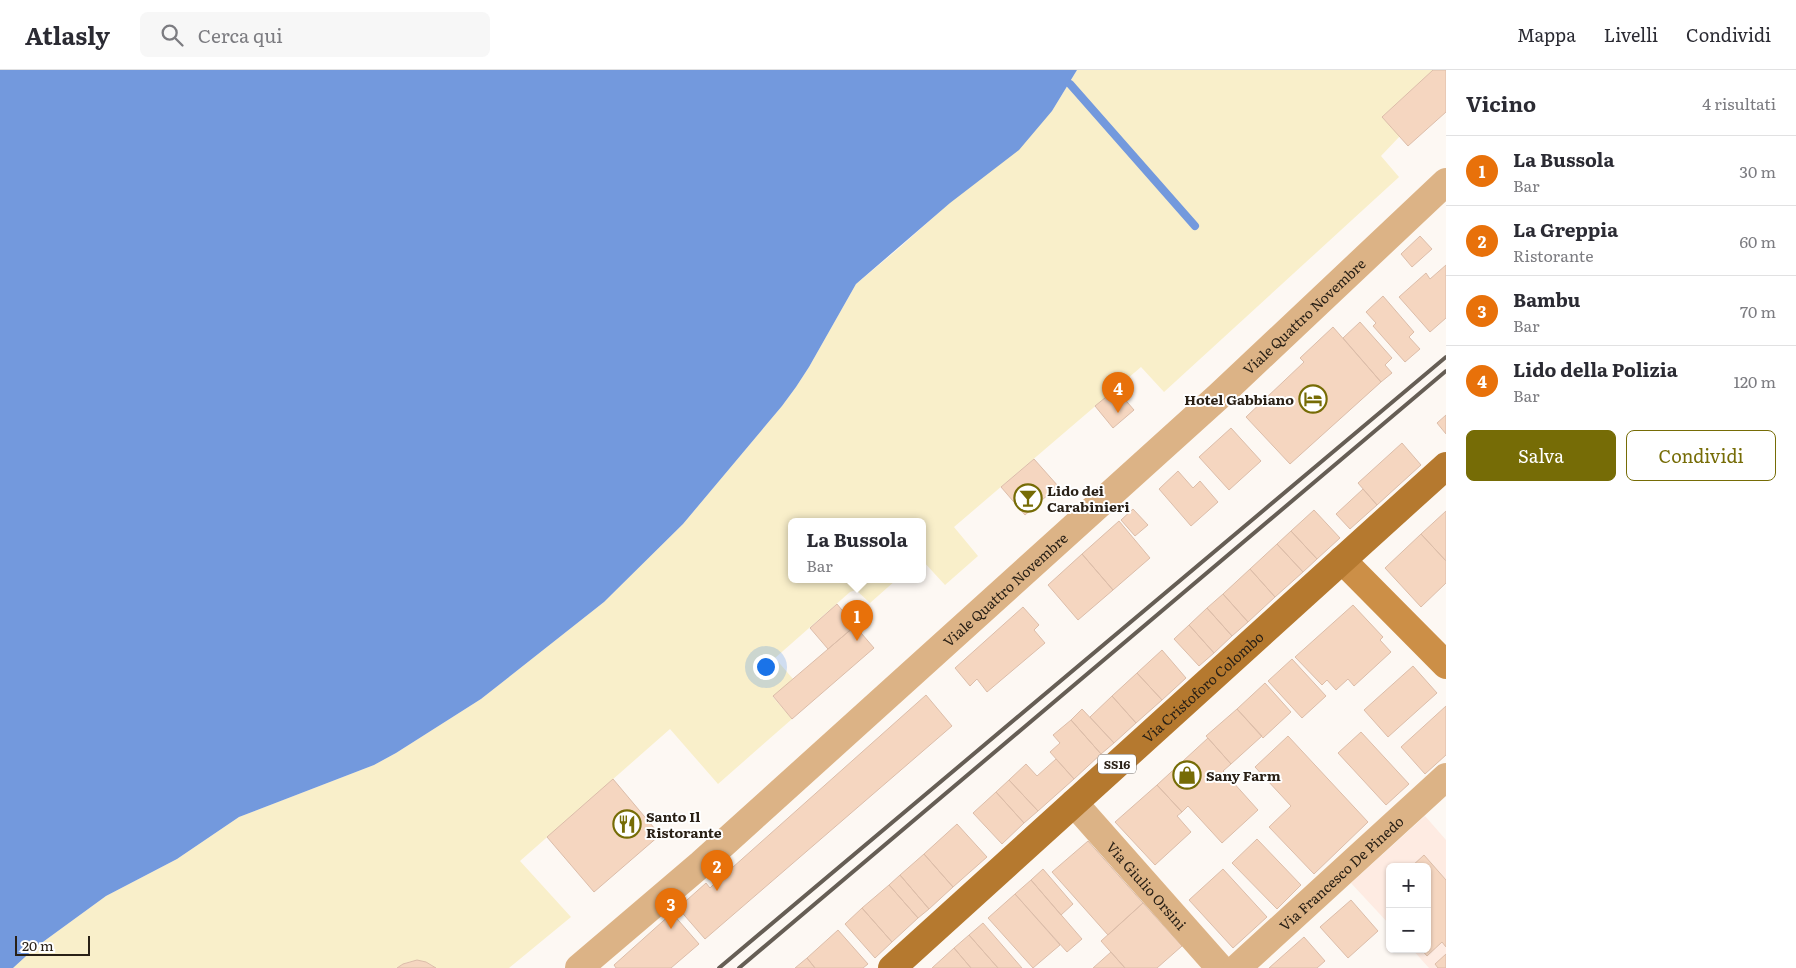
<!DOCTYPE html>
<html lang="it">
<head>
<meta charset="utf-8">
<style>
	body { margin:0; font-family:Literata,serif; background:#f7f7f7; color:#2b2b33 }
	.controls { position:absolute; right:15px; bottom:15px; display:grid; overflow:hidden; border-radius:8px; box-shadow:0 1px 4px #0004 }
	.controls button { width:45px; height:45px; display:grid; place-items:center; padding:0; border:0; border-bottom:1px solid #e1e1e2; background:#fff; color:#2b2b33; font:25px sans-serif }
	.scale { position:absolute; left:15px; bottom:12px; width:75px; box-sizing:border-box; padding-left:5px; border:2px solid #292016; border-top:0; font-size:14px; line-height:18px; white-space:nowrap; color:#292016; -webkit-text-stroke:4px #fff; paint-order:stroke }
	.you { position:absolute; left:765px; top:596px; width:18px; height:18px; margin:-12px; border:4px solid #fff; border-radius:50%; background:#1a73e8; box-shadow:0 0 0 8px #1a73e833 }
	.badge { display:grid; place-items:center; width:32px; height:32px; border-radius:50%; background:#766c06; color:#fff; font-size:16px; font-weight:700 }
	.pin { position:absolute; translate:-50% -41px; filter:drop-shadow(0 1px 2px #0008) }
	.pin::after { content:''; position:absolute; top:26px; width:18px; height:15px; background:inherit; clip-path:polygon(0 0,100% 0,50% 100%) }
	.popup { position:absolute; left:788px; top:448px; width:138px; height:65px; box-sizing:border-box; display:grid; place-content:center; border-radius:8px; background:#fff; filter:drop-shadow(0 1px 4px #0005); font-size:16px; white-space:nowrap; color:#7c7c81 }
	.popup b { font-size:19px; color:#2b2b33 }
	.popup::after { content:''; position:absolute; left:50%; top:100%; margin-left:-10px; border:10px solid transparent; border-top-color:#fff }
	.list { margin:0; padding:0; list-style:none }
	h2 { display:flex; justify-content:space-between; align-items:center; height:65px; margin:0; padding:0 20px; font-size:21px }
	h2 small { font-size:16px; font-weight:400; color:#7c7c81 }
	.list li { display:grid; grid-template-columns:32px 1fr auto; gap:15px; align-items:center; box-sizing:border-box; height:70px; padding:0 20px; border-top:1px solid #e1e1e2 }
	.list b { display:block; font-size:19px; white-space:nowrap }
	.list p { margin:0; font-size:16px; white-space:nowrap; color:#7c7c81 }
	.list em { font-size:16px; font-style:normal; color:#7c7c81 }
	.actions { display:flex; gap:10px; padding:15px 20px }
	.actions a { flex:1; padding:11px 0; border:1px solid #766c06; border-radius:8px; text-align:center; font-size:18px; color:#766c06 }
	.actions .main { background:#766c06; color:#fff }
	.icon { flex:none; width:28px; height:28px; fill:none; stroke:currentColor; stroke-width:2; stroke-linecap:round; stroke-linejoin:round }
	.map { position:relative; flex:none; width:1446px; height:898px; overflow:hidden }
	header { display:flex; align-items:center; gap:30px; box-sizing:border-box; height:70px; padding:0 25px; background:#fff; border-bottom:1px solid #e1e1e2 }
	header strong { font-size:24px }
	nav { display:flex; gap:28px; margin-inline-start:auto; font-size:18px }
	.search { width:350px; height:45px; background:#f7f7f7; display:flex; align-items:center; gap:12px; box-sizing:border-box; padding:0 18px; border-radius:8px; color:#7c7c81; font-size:19px }
	main { display:flex }
	aside { flex:1; background:#fff }
	.map>svg:first-child { display:block }
	.education { fill:#feebe2 }
	.sand { fill:#f9efca }
	.water { fill:#7399dd }
	.lines { fill:none; stroke-linecap:round; stroke-linejoin:round }
	.stream { stroke:#7399dd; stroke-width:8 }
	.building { fill:#f5d6c0; stroke:#dcbda9 }
	.minor { stroke:#dcb386; stroke-width:28 }
	.secondary { stroke:#cc8f47; stroke-width:28 }
	.primary { stroke:#b5792f; stroke-width:28 }
	.rail { stroke:#665e55; stroke-width:4 }
	.labels { text-anchor:middle; dominant-baseline:central; stroke-width:4; stroke-linejoin:round; paint-order:stroke }
	.shield { fill:#fff; stroke:#69635c; stroke-width:1 }
	.shield-label { font-size:12px; font-weight:bold; fill:#292016 }
	.street-label { font-size:14px; fill:#292016; stroke:#fff }
	.poi-label { font-size:14px; font-weight:bold; fill:#292016; stroke:#fff; text-anchor:start }
</style>
</head>
<body>
<header>
<strong>Atlasly</strong>
<div class="search"><svg class="icon" aria-label="search" viewBox="0 0 24 24"><circle cx="10" cy="10" r="6"/><path d="M15 15l6 6"/></svg>Cerca qui</div>
<nav><a>Mappa</a><a>Livelli</a><a>Condividi</a></nav>
</header>
<main>
<div class="map">
<svg width="1446" height="898" viewBox="0 0 1446 898">
	<rect width="100%" height="100%" fill="#fdf8f3"/>
	<!-- education -->
	<path class="education" d="M1425 746 1446 770V898H1429L1412 879H1427V797H1390V855L1351 813Z"/>
	<!-- sand -->
	<path class="sand" d="M1077 0H1433L1382 47 1400 66 1381 86 1399 107 1164 322 1141 297 954 457 978 486 945 515 922 490V452H792V510H896L870 533 856 520 850 522 775 588 793 609 773 627 792 649 718 714 670 659 520 791 571 847 509 898H436C423 888 410 889 397 898H13L36 877 106 826 177 789 239 747 374 695 396 683 481 629 604 532 683 454 782 336 796 317 809 297 856 214 898 179 1052 41Z"/>
	<!-- water -->
	<path class="water" d="M0 0H1077L1052 41 1019 80 950 133 856 214 809 297 796 317 782 336 683 454 604 532 481 629 396 683 374 695 239 747 177 789 106 826 36 877 13 898H0Z"/>
	<g class="lines">
		<!-- stream -->
		<path class="stream" d="M1070 14 1195 156"/>
	</g>
	<!-- building -->
	<path class="building" d="M1433 0H1446V42L1408 76 1382 47Z
		M1420 166 1432 179 1412 197 1401 184Z
		M1446 195V248L1430 262 1399 227 1426 203 1430 209Z
		M1383 226 1414 262 1409 267 1420 279 1405 292 1373 256 1376 253 1366 242Z
		M1360 252 1392 288 1385 295 1392 303 1381 312 1343 268Z
		M1333 257 1381 312 1290 394 1246 347 1304 292 1300 288Z
		M1116 319 1134 340 1113 358 1095 336Z
		M1446 345V364L1437 353Z
		M1231 358 1261 391 1229 420 1199 387Z
		M1402 373 1421 395 1377 435 1358 413Z
		M1034 389 1058 416 1025 445 1001 417Z
		M1178 401 1193 418 1200 411 1218 432 1191 456 1159 419Z
		M1363 419 1377 435 1350 459 1336 444Z
		M1133 439 1148 455 1135 466 1121 450Z
		M1314 440 1340 468 1317 489 1291 461Z
		M1446 441V491L1421 464Z
		M1119 451 1150 488 1113 520 1082 484Z
		M1291 461 1317 489 1303 502 1277 474Z
		M1421 464 1446 491V513L1421 537 1385 498Z
		M1277 474 1303 502 1275 527 1250 499Z
		M1082 484 1113 520 1078 550 1048 515Z
		M1250 499 1275 527 1248 552 1223 524Z
		M1223 524 1248 552 1232 566 1207 538Z
		M837 534 855 556 828 579 810 558Z
		M1353 535 1383 567 1380 570 1391 582 1354 616 1348 609 1336 620 1327 610 1322 615 1295 587Z
		M1023 537 1039 555 1034 560 1045 573 987 622 977 609 970 616 955 598Z
		M1207 538 1232 566 1214 583 1189 555Z
		M1189 555 1214 583 1199 596 1174 569Z
		M855 556 874 578 792 649 773 626Z
		M1162 580 1186 608 1162 630 1137 603Z
		M1292 589 1326 626 1302 648 1268 611Z
		M1413 596 1437 623 1388 667 1364 640Z
		M1137 603 1162 630 1136 653 1112 626Z
		M1265 613 1291 642 1263 668 1237 639Z
		M926 625 952 656 705 869 678 838 706 813 710 818 714 814Z
		M1112 626 1136 653 1114 673 1090 647Z
		M1446 636V685L1425 704 1401 677Z
		M1082 639 1114 673 1101 684 1071 650Z
		M1237 639 1262 666 1231 694 1206 666Z
		M1071 650 1101 684 1074 709 1050 682 1060 673 1053 665Z
		M1361 662 1409 714 1386 735 1338 683Z
		M1288 666 1368 752 1314 804 1269 757 1291 736 1255 697Z
		M1208 668 1231 694 1223 701 1258 740 1222 773 1188 736 1182 742 1157 715Z
		M1056 689 1074 709 1038 741 1009 710 1026 694 1037 706Z
		M613 709 660 765 594 822 547 767Z
		M1009 710 1038 741 1024 753 996 722Z
		M1157 715 1182 742 1177 746 1191 762 1155 795 1115 752Z
		M996 722 1024 753 1002 774 973 743Z
		M957 754 987 787 953 817 924 784Z
		M1257 769 1301 815 1277 839 1232 793Z
		M1088 771 1143 833 1108 865 1052 802Z
		M924 784 953 817 929 839 900 805Z
		M1424 785 1446 810V877L1442 872 1427 886 1421 879H1427V797H1411Z
		M1043 799 1073 834 1061 845 1031 810Z
		M1223 799 1267 847 1233 878 1189 830Z
		M900 805 929 839 918 848 889 815Z
		M1031 810 1082 869 1067 882 1015 824Z
		M889 815 918 848 892 872 862 838Z
		M1015 824 1060 875 1033 898 988 848Z
		M1351 830 1378 861 1348 888 1320 857Z
		M1143 833 1182 876 1157 898H1125L1101 871Z
		M862 838 892 872 875 888 845 854Z
		M672 843 699 874 671 898H616L614 895Z
		M983 853 1022 898H998L969 865Z
		M838 860 868 894 863 898H815L807 888Z
		M969 865 998 898H971L954 878Z
		M1304 867 1325 891 1317 898H1269Z
		M954 878 971 898H932Z
		M1111 882 1125 898H1093Z
		M1446 884V898H1438L1435 894Z
		M807 888 815 898H795Z
		M417 890 426 892 436 898H397L403 894Z"/>
	<g class="lines">
		<!-- minor -->
		<g class="minor">
			<path id="s1" d="M1074 733 1220 898"/>
			<path id="s2" d="M579 898 701 794 1219 326 1446 112"/>
			<path id="s3" d="M1237 898 1446 707"/>
		</g>
		<!-- secondary -->
		<path class="secondary" d="M1342 490 1446 595"/>
		<!-- primary -->
		<path class="primary" id="s4" d="M892 898 1446 396"/>
		<!-- rail -->
		<path class="rail" d="M719 898 1446 287
			M739 898 1446 301"/>
	</g>
	<!-- icons -->
	<defs>
		<g id="hotel-ring" transform="scale(1.4375)"><circle r="9.5" fill="#fff" stroke="#766c06" stroke-width="1.5"/><path d="M-6-4.5h1.5V1H6V5H4.5V3h-9V5H-6ZM-4 0a1.8 1.8 0 1 1 3.6 0ZM.5 0V-2.5h3Q6-2.5 6 0Z" fill="#766c06"/></g>
		<g id="bar-ring" transform="scale(1.4375)"><circle r="9.5" fill="#fff" stroke="#766c06" stroke-width="1.5"/><path d="M-6-5H6L.8 .8V4.5H3.5V6h-7V4.5H-.8V.8Z" fill="#766c06"/></g>
		<g id="shop-ring" transform="scale(1.4375)"><circle r="9.5" fill="#fff" stroke="#766c06" stroke-width="1.5"/><path d="M-5-2.5h2.3a2.7 3.5 0 0 1 5.4 0H5L5.5 6h-11ZM-1.5-2.5h3a1.5 2.3 0 0 0-3 0Z" fill="#766c06"/></g>
		<g id="restaurant-ring" transform="scale(1.4375)"><circle r="9.5" fill="#fff" stroke="#766c06" stroke-width="1.5"/><path d="M-5-6h1v4h1v-4h1v4h1v-4h1v5L-1.5 .5V6h-2V.5L-5-1ZM5-6V6H3V1.5H1.5Q1.5-4 5-6Z" fill="#766c06"/></g>
	</defs>
	<g fill-rule="evenodd">
		<use href="#hotel-ring" x="1313" y="329"/>
		<use href="#bar-ring" x="1028" y="428"/>
		<use href="#shop-ring" x="1187" y="705"/>
		<use href="#restaurant-ring" x="627" y="754"/>
	</g>
	<g class="labels">
		<!-- shield labels -->
		<rect class="shield" x="1098" y="684.5" width="38" height="19" rx="4"/>
		<g class="shield-label">
			<text x="1117" y="694">SS16</text>
		</g>
		<!-- street labels -->
		<g class="street-label">
			<text stroke="none"><textPath href="#s2" startOffset="975">Viale Quattro Novembre</textPath></text>
			<text stroke="none"><textPath href="#s2" startOffset="570">Viale Quattro Novembre</textPath></text>
			<text stroke="none"><textPath href="#s4" startOffset="419">Via Cristoforo Colombo</textPath></text>
			<text stroke="none"><textPath href="#s3" startOffset="141">Via Francesco De Pinedo</textPath></text>
			<text stroke="none"><textPath href="#s1" startOffset="110">Via Giulio Orsini</textPath></text>
		</g>
		<!-- poi labels -->
		<g class="poi-label">
			<text x="1294" y="329" text-anchor="end">Hotel Gabbiano</text>
			<text x="1047" y="420">Lido dei<tspan x="1047" dy="16">Carabinieri</tspan></text>
			<text x="1206" y="705">Sany Farm</text>
			<text x="646" y="746">Santo Il<tspan x="646" dy="16">Ristorante</tspan></text>
		</g>
	</g>
</svg>
<div class="controls">
<button>+</button>
<button>−</button>
</div>
<div class="scale">20 m</div>
<div class="you"></div>
<div class="pin badge" style="left:857px;top:571px;background:#e8710a">1</div>
<div class="popup"><b>La Bussola</b>Bar</div>
<div class="pin badge" style="left:717px;top:821px;background:#e8710a">2</div>
<div class="pin badge" style="left:671px;top:859px;background:#e8710a">3</div>
<div class="pin badge" style="left:1118px;top:343px;background:#e8710a">4</div>
</div>
<aside>
<h2>Vicino<small>4 risultati</small></h2>
<ul class="list">
<li><span class="badge" style="background:#e8710a">1</span><div><b>La Bussola</b><p>Bar</p></div><em>30 m</em></li>
<li><span class="badge" style="background:#e8710a">2</span><div><b>La Greppia</b><p>Ristorante</p></div><em>60 m</em></li>
<li><span class="badge" style="background:#e8710a">3</span><div><b>Bambu</b><p>Bar</p></div><em>70 m</em></li>
<li><span class="badge" style="background:#e8710a">4</span><div><b>Lido della Polizia</b><p>Bar</p></div><em>120 m</em></li>
</ul>
<div class="actions"><a class="main">Salva</a><a>Condividi</a></div>
</aside>
</main>
</body>
</html>
